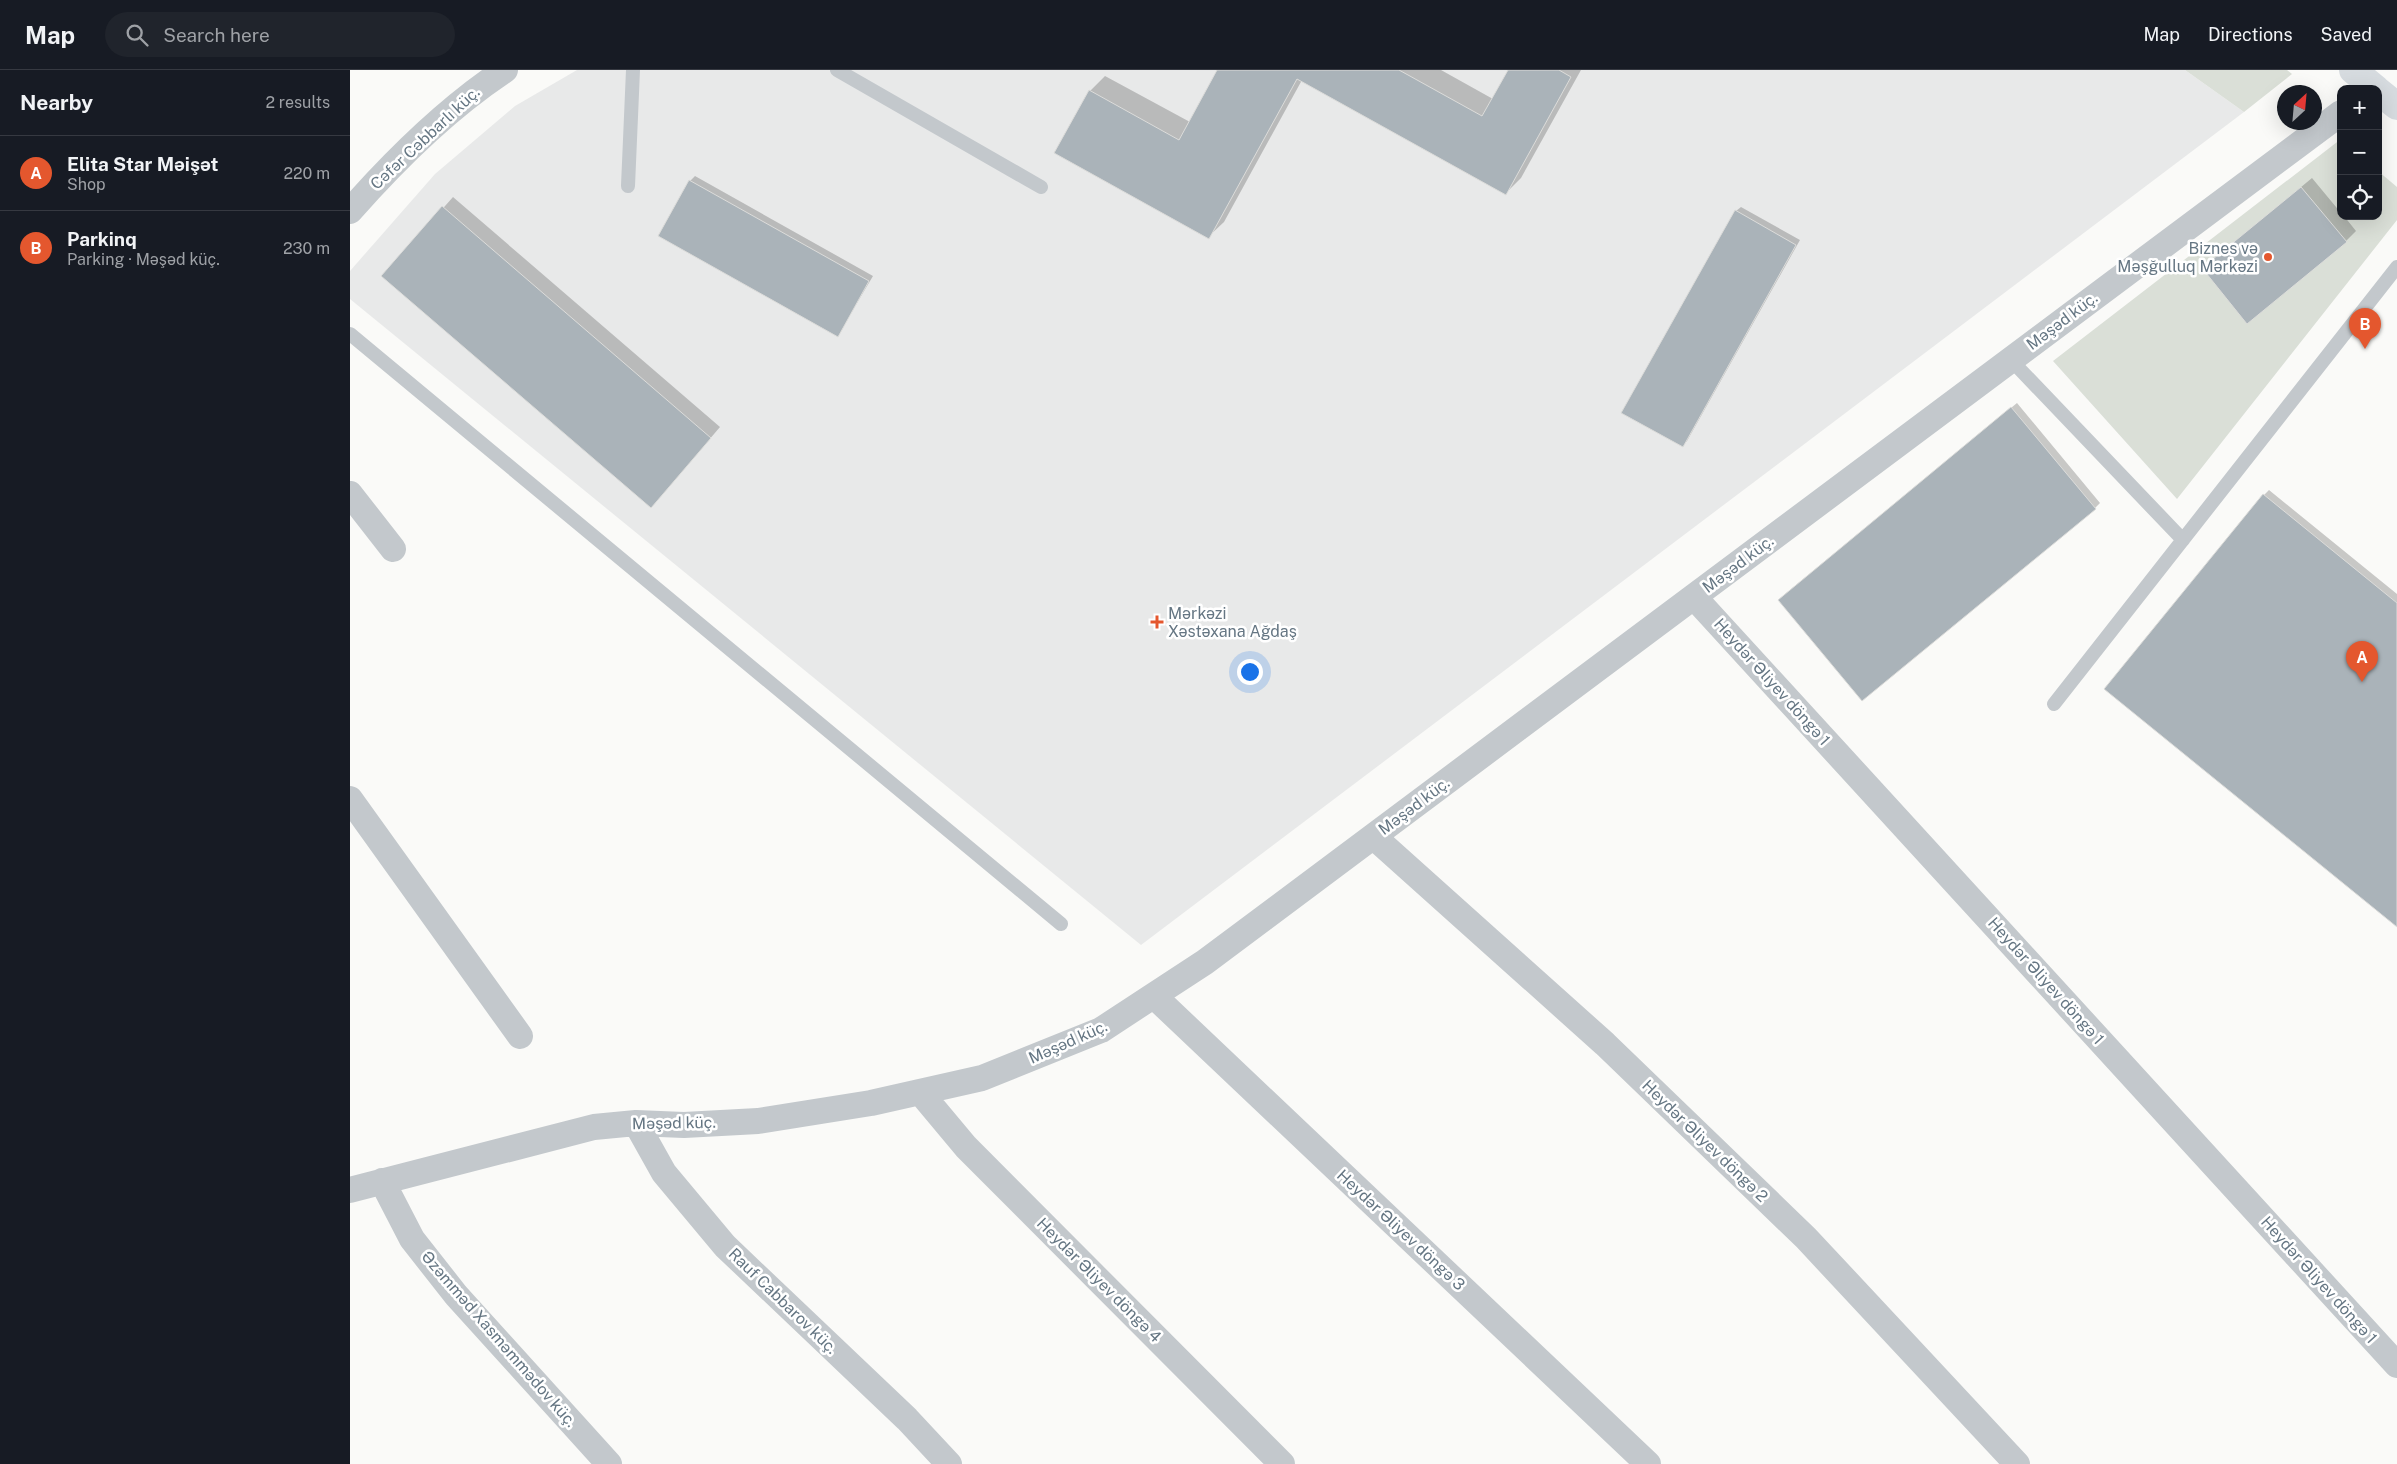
<!DOCTYPE html>
<html lang="en">
<head>
<meta charset="utf-8">
<style>
	body { margin:0; font-family:"Public Sans",sans-serif; background:#20242c; color:#f1f3f6 }
	.controls { position:absolute; right:15px; top:15px; display:grid; overflow:hidden; border-radius:10px; box-shadow:0 5px 20px #0002 }
	.controls button { width:45px; height:45px; display:grid; place-items:center; padding:0; border:0; border-bottom:1px solid #363941; background:#171b24; color:#f1f3f6; font:25px sans-serif }
	.compass { position:absolute; left:1927px; top:15px; width:45px; height:45px; border-radius:50%; background:#171b24; box-shadow:0 5px 20px #0002; rotate:26deg }
	.you { position:absolute; left:899px; top:601px; width:18px; height:18px; margin:-12px; border:4px solid #fff; border-radius:50%; background:#1a73e8; box-shadow:0 0 0 8px #1a73e833 }
	.badge { display:grid; place-items:center; width:32px; height:32px; border-radius:50%; background:#e4572e; color:#fff; font-size:16px; font-weight:700 }
	.pin { position:absolute; translate:-50% -41px; filter:drop-shadow(0 1px 2px #0008) }
	.pin::after { content:''; position:absolute; top:26px; width:18px; height:15px; background:inherit; clip-path:polygon(0 0,100% 0,50% 100%) }
	.list { margin:0; padding:0; list-style:none }
	h2 { display:flex; justify-content:space-between; align-items:center; height:65px; margin:0; padding:0 20px; font-size:21px }
	h2 small { font-size:16px; font-weight:400; color:#9ea1a6 }
	.list li { display:grid; grid-template-columns:32px 1fr auto; gap:15px; align-items:center; box-sizing:border-box; height:75px; padding:0 20px; border-top:1px solid #363941 }
	.list b { display:block; font-size:19px; white-space:nowrap }
	.list p { margin:0; font-size:16px; white-space:nowrap; color:#9ea1a6 }
	.list em { font-size:16px; font-style:normal; color:#9ea1a6 }
	.icon { flex:none; width:28px; height:28px; fill:none; stroke:currentColor; stroke-width:2; stroke-linecap:round; stroke-linejoin:round }
	.map { position:relative; flex:none; width:2047px; height:1394px; overflow:hidden }
	header { display:flex; align-items:center; gap:30px; box-sizing:border-box; height:70px; padding:0 25px; background:#171b24; border-bottom:1px solid #363941 }
	header strong { font-size:24px }
	nav { display:flex; gap:28px; margin-inline-start:auto; font-size:18px }
	.search { width:350px; height:45px; background:#20242c; display:flex; align-items:center; gap:12px; box-sizing:border-box; padding:0 18px; border-radius:28px; color:#9ea1a6; font-size:19px }
	main { display:flex }
	aside { flex:1; background:#171b24 }
	.map>svg:first-child { display:block }
	.built { fill:#e8e9e9 }
	.green { fill:#dadfd7 }
	.shadow { fill:#0003 }
	.building { fill:#aab3b9; stroke:#dcdcda }
	.lines { fill:none; stroke-linecap:round; stroke-linejoin:round }
	.lane { stroke:#c3c8cc; stroke-width:14 }
	.street { stroke:#c3c8cc; stroke-width:26 }
	.secondary { stroke:#d6dbdf; stroke-width:28 }
	.poi-dot { fill:#e4572e; stroke:#fff; stroke-width:2 }
	.labels { text-anchor:middle; dominant-baseline:central; stroke-width:5; stroke-linejoin:round; paint-order:stroke }
	.street-label { font-size:16px; fill:#657683; stroke:#fff }
	.poi-label { font-size:16px; fill:#657683; stroke:#fff; text-anchor:end }
</style>
</head>
<body>
<header>
<strong>Map</strong>
<div class="search"><svg class="icon" aria-label="search" viewBox="0 0 24 24"><circle cx="10" cy="10" r="6"/><path d="M15 15l6 6"/></svg>Search here</div>
<nav><a>Map</a><a>Directions</a><a>Saved</a></nav>
</header>
<main>
<aside>
<h2>Nearby<small>2 results</small></h2>
<ul class="list">
<li><span class="badge">A</span><div><b>Elita Star Məişət</b><p>Shop</p></div><em>220 m</em></li>
<li><span class="badge">B</span><div><b>Parkinq</b><p>Parking · Məşəd küç.</p></div><em>230 m</em></li>
</ul>
</aside>
<div class="map">
<svg width="2047" height="1394" viewBox="0 0 2047 1394">
	<rect width="100%" height="100%" fill="#fafaf8"/>
	<!-- built -->
	<path class="built" d="M227 0H1835L1894 42 791 875 0 229V201L85 104 165 36Z"/>
	<!-- green -->
	<path class="green" d="M1835 0H1937L1942 4 1894 42Z
		M1991 69V146H2028V101L2047 117V150L1827 429 1703 291Z"/>
	<!-- shadow -->
	<path class="shadow" d="M869 0H1091L1143 29 1159 0H1231L1171 108 1155 124 952 10 874 152 858 167 740 21 755 6 840 52Z
		M345 106 523 206 488 265 340 111Z
		M1962 108 1991 143V146H1994L2006 161 1996 171 1853 198Z
		M103 127 370 357 311 426 33 206Z
		M1391 137 1450 170 1337 371 1333 375 1386 141Z
		M1667 333 1750 433 1745 438 1434 525Z
		M1919 420 2047 524V855L1914 425Z"/>
	<!-- building -->
	<path class="building" d="M867 0H1049L1132 46 1158 0H1209L1221 7 1156 125 947 9 859 169 704 83 739 20 829 70Z
		M339 110 519 211 488 267 308 166Z
		M1951 117 1997 172 1897 254 1852 198Z
		M92 136 361 368 301 438 31 206Z
		M1385 140 1446 175 1333 377 1271 343Z
		M1661 337 1746 439 1512 631 1428 530Z
		M1913 424 2047 533V857L1754 619Z"/>
	<g class="lines">
		<!-- lane -->
		<path class="lane" d="M487 0 691 117
			M278 116 283 0
			M0 264 711 854
			M1661 290 1833 470
			M1704 634 2047 197"/>
		<!-- street -->
		<path class="street" d="M0 141C44 91 99 37 155 0
			M0 424 43 479
			M1344 527 2047 1295
			M0 729 170 966
			M1024 767 1255 974 1456 1168 1667 1394
			M804 926 1298 1394
			M570 1022 616 1077 932 1394
			M286 1053 314 1103 375 1176 557 1349 599 1394
			M32 1111 62 1169 106 1225 259 1394
			M0 1120 244 1057 286 1053 334 1055 408 1051 521 1033 632 1008 751 960 855 892 1991 43"/>
		<!-- secondary -->
		<path class="secondary" d="M2003 0 2026 19
			M2028 21 2047 36"/>
	</g>
	<!-- markers -->
	<g class="poi-dot">
		<circle cx="1918" cy="187" r="5"/>
		<path d="M804.5 544.5h5v5h5v5h-5v5h-5v-5h-5v-5h5z"/>
	</g>
	<g class="labels">
		<!-- street labels -->
		<g class="street-label">
			<text transform="translate(75 68) rotate(-43)">Cəfər Cəbbarlı küç.</text>
			<text transform="translate(1712 251) rotate(-37)">Məşəd küç.</text>
			<text transform="translate(1388 494) rotate(-37)">Məşəd küç.</text>
			<text transform="translate(1422 612) rotate(48)">Heydər Əliyev döngə 1</text>
			<text transform="translate(1064 736) rotate(-37)">Məşəd küç.</text>
			<text transform="translate(1696 911) rotate(48)">Heydər Əliyev döngə 1</text>
			<text transform="translate(718 972) rotate(-24)">Məşəd küç.</text>
			<text transform="translate(324 1053) rotate(-1)">Məşəd küç.</text>
			<text transform="translate(1355 1071) rotate(44)">Heydər Əliyev döngə 2</text>
			<text transform="translate(1051 1160) rotate(43)">Heydər Əliyev döngə 3</text>
			<text transform="translate(749 1210) rotate(45)">Heydər Əliyev döngə 4</text>
			<text transform="translate(1969 1210) rotate(48)">Heydər Əliyev döngə 1</text>
			<text transform="translate(433 1231) rotate(44)">Rauf Cabbarov küç.</text>
			<text transform="translate(149 1269) rotate(49)">Əzəmməd Xasməmmədov küç.</text>
		</g>
		<!-- poi labels -->
		<g class="poi-label">
			<text x="1908" y="178">Biznes və<tspan x="1908" dy="18">Məşğulluq Mərkəzi</tspan></text>
			<text x="818" y="543" text-anchor="start">Mərkəzi<tspan x="818" dy="18">Xəstəxana Ağdaş</tspan></text>
		</g>
	</g>
</svg>
<div class="controls">
<button>+</button>
<button>−</button>
<button><svg class="icon" aria-label="locate" viewBox="0 0 24 24"><circle cx="12" cy="12" r="6"/><path d="M12 2v4M12 18v4M2 12h4M18 12h4"/></svg></button>
</div>
<svg class="compass" viewBox="-18 -18 36 36"><path d="M0-13l5 13h-10z" fill="#e53935"/><path d="M0 13l5-13h-10z" fill="#9ea1a6"/></svg>
<div class="you"></div>
<div class="pin badge" style="left:2012px;top:612px">A</div>
<div class="pin badge" style="left:2015px;top:279px">B</div>
</div>
</main>
</body>
</html>
